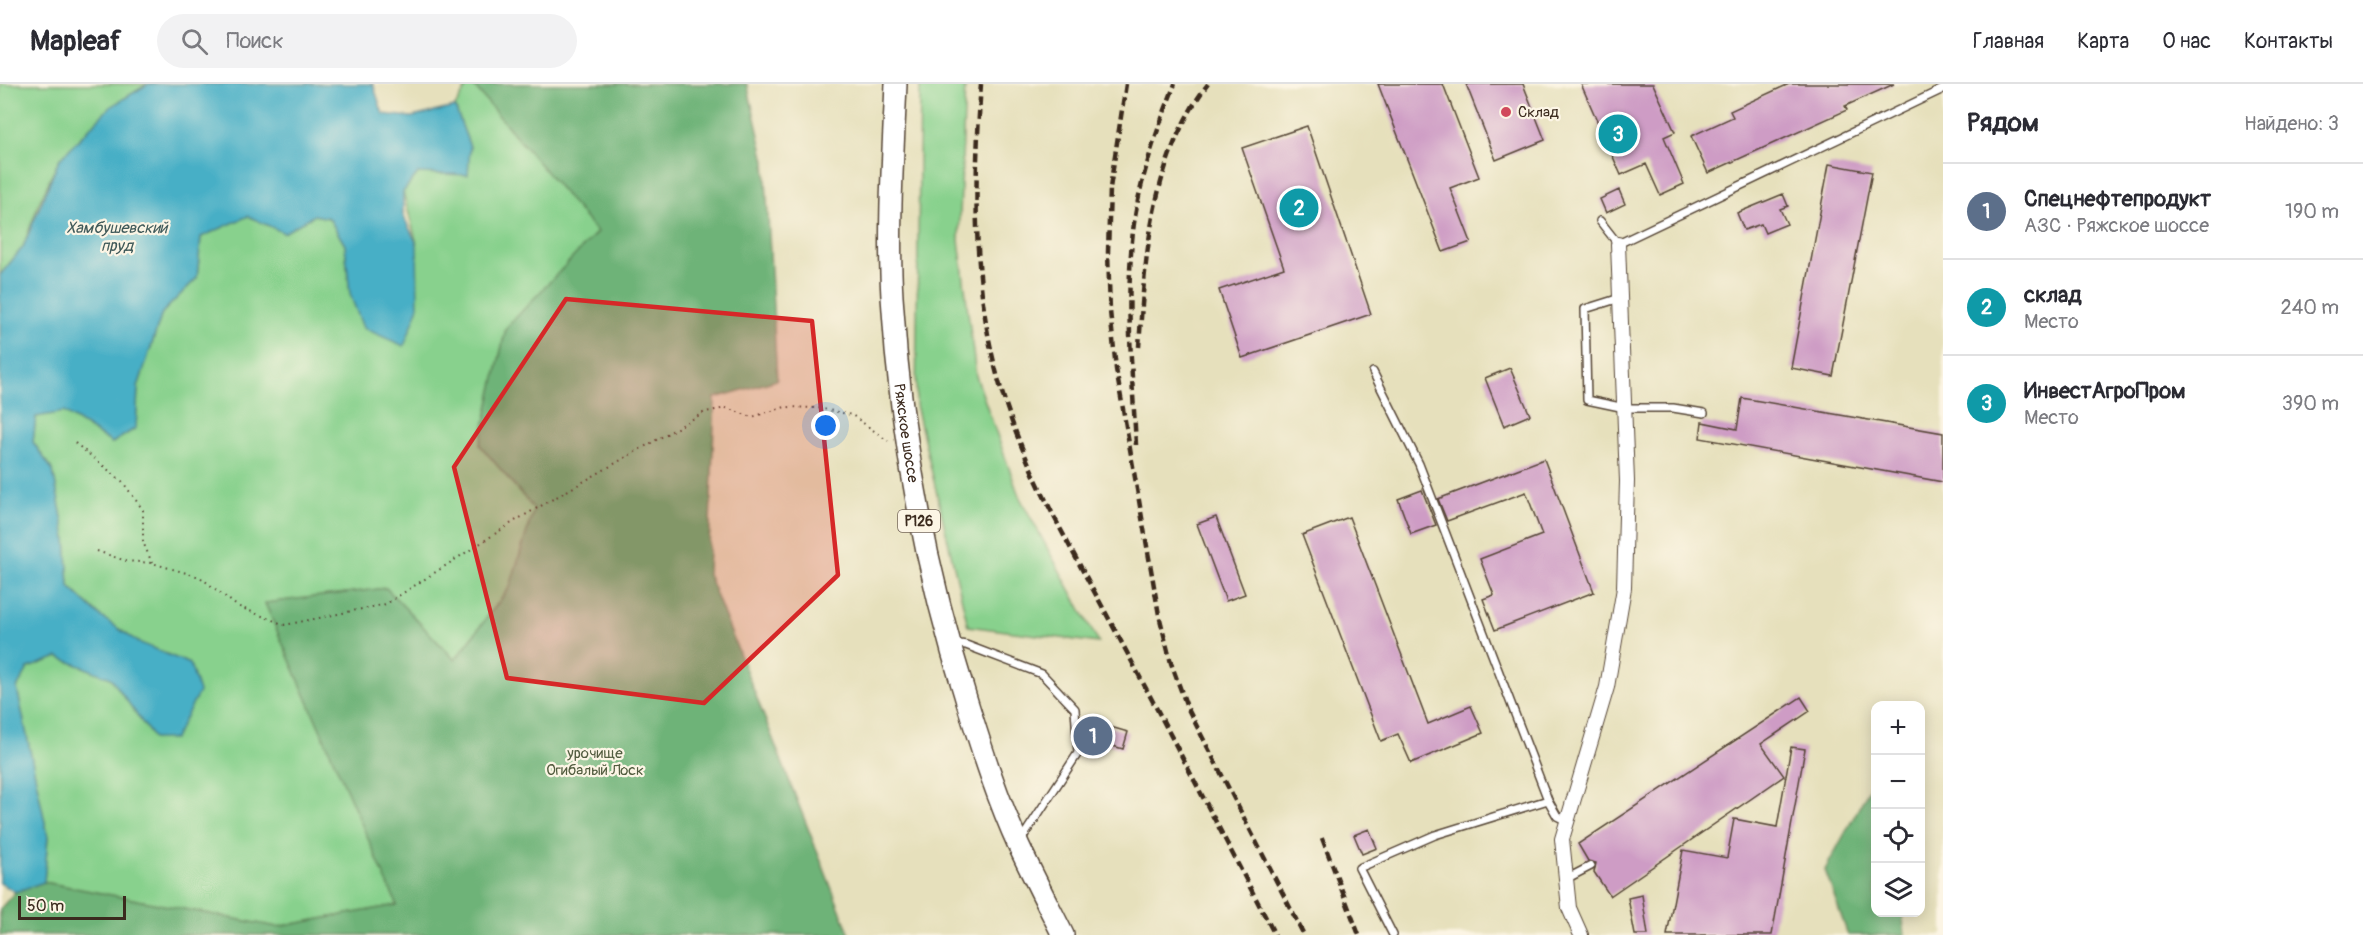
<!DOCTYPE html>
<html lang="ru">
<head>
<meta charset="utf-8">
<style>
	body { margin:0; font-family:Pangolin,sans-serif; background:#f2f2f3; color:#2b2b33 }
	.controls { position:absolute; right:18px; bottom:18px; display:grid; overflow:hidden; border-radius:12px; box-shadow:0 3px 15px #0003 }
	.controls button { width:54px; height:54px; display:grid; place-items:center; padding:0; border:0; border-bottom:2px solid #e1e1e2; background:#fff; color:#2b2b33; font:30px sans-serif }
	.scale { position:absolute; left:18px; bottom:15px; width:108px; box-sizing:border-box; padding-left:6px; border:3px solid #3b2a1e; border-top:0; font-size:16px; line-height:21px; white-space:nowrap; color:#3b2a1e; -webkit-text-stroke:4px #fcf5e5; paint-order:stroke }
	.you { position:absolute; left:826px; top:342px; width:21px; height:21px; margin:-15px; border:4px solid #fff; border-radius:50%; background:#1a73e8; box-shadow:0 0 0 9px #1a73e833 }
	.badge { display:grid; place-items:center; width:39px; height:39px; border-radius:50%; background:#0f766e; color:#fff; font-size:20px; font-weight:700 }
	.pin { position:absolute; translate:-50% -50%; border:3px solid #fff; box-shadow:0 2px 6px #0006 }
	.list { margin:0; padding:0; list-style:none }
	h2 { display:flex; justify-content:space-between; align-items:center; height:78px; margin:0; padding:0 24px; font-size:26px }
	h2 small { font-size:20px; font-weight:400; color:#7c7c81 }
	.list li { display:grid; grid-template-columns:39px 1fr auto; gap:18px; align-items:center; box-sizing:border-box; height:96px; padding:0 24px; border-top:2px solid #e1e1e2 }
	.list b { display:block; font-size:22px; white-space:nowrap }
	.list p { margin:0; font-size:20px; white-space:nowrap; color:#7c7c81 }
	.list em { font-size:20px; font-style:normal; color:#7c7c81 }
	.icon { flex:none; width:33px; height:33px; fill:none; stroke:currentColor; stroke-width:2; stroke-linecap:round; stroke-linejoin:round }
	.map { position:relative; flex:none; width:1943px; height:851px; overflow:hidden }
	header { display:flex; align-items:center; gap:36px; box-sizing:border-box; height:84px; padding:0 30px; background:#fff; border-bottom:2px solid #e1e1e2 }
	header strong { font-size:28px }
	nav { display:flex; gap:33px; margin-inline-start:auto; font-size:21px }
	.search { width:420px; height:54px; background:#f2f2f3; display:flex; align-items:center; gap:15px; box-sizing:border-box; padding:0 21px; border-radius:33px; color:#7c7c81; font-size:22px }
	main { display:flex }
	aside { flex:1; background:#fff }
	.map>svg:first-child { display:block }
	.green { fill:#88d18d; stroke:#627e56; stroke-width:1.5 }
	.forest { fill:#6eb378; stroke:#546e4b; stroke-width:1.5 }
	.water { fill:#47afc6; stroke:#416c72; stroke-width:1.5 }
	.building { fill:#ce9cc5 }
	.lines { fill:none; stroke-linecap:round; stroke-linejoin:round }
	.lane-casing { stroke:#554536; stroke-width:10 }
	.street-casing { stroke:#554536; stroke-width:16 }
	.primary-casing { stroke:#554536; stroke-width:24 }
	.path { stroke:#554536; stroke-width:2; stroke-dasharray:1.5 4.5; stroke-linecap:butt }
	.lane { stroke:#fff; stroke-width:7 }
	.street { stroke:#fff; stroke-width:14 }
	.primary { stroke:#fff; stroke-width:21 }
	.rail { stroke:#3b2a1e; stroke-width:4.5; stroke-dasharray:9 4.5; stroke-linecap:butt }
	.marked { fill:#d62828; fill-opacity:0.2; stroke:#d62828; stroke-width:4.5; stroke-linejoin:round }
	.poi-dot { fill:#d1495b; stroke:#fcf5e5; stroke-width:2 }
	.labels { text-anchor:middle; dominant-baseline:central; stroke-width:4.5; stroke-linejoin:round; paint-order:stroke }
	.shield { fill:#fcf5e5; stroke:#75675a; stroke-width:1.5 }
	.shield-label { font-size:14px; font-weight:bold; fill:#3b2a1e }
	.poi-label { font-size:15px; fill:#3b2a1e; stroke:#fcf5e5; text-anchor:start }
	.street-label { font-size:15px; fill:#3b2a1e; stroke:#fcf5e5 }
	.park-label { font-size:15px; fill:#525c3f; stroke:#fcf5e5 }
	.water-label { font-size:16px; font-style:italic; fill:#3f5959; stroke:#fcf5e5 }
</style>
</head>
<body>
<header>
<strong>Mapleaf</strong>
<div class="search"><svg class="icon" aria-label="search" viewBox="0 0 24 24"><circle cx="10" cy="10" r="6"/><path d="M15 15l6 6"/></svg>Поиск</div>
<nav><a>Главная</a><a>Карта</a><a>О нас</a><a>Контакты</a></nav>
</header>
<main>
<div class="map">
<svg width="1943" height="851" viewBox="0 0 1943 851">
	<rect width="100%" height="100%" fill="#fcf5e5"/>
	<filter id="ink" filterUnits="userSpaceOnUse"><feTurbulence type="fractalNoise" baseFrequency=".0167" numOctaves="2"/><feDisplacementMap in="SourceGraphic" scale="12" xChannelSelector="R" yChannelSelector="G"/><feConvolveMatrix kernelMatrix="1 2 1 2 8 2 1 2 1" color-interpolation-filters="sRGB"/></filter>
	<filter id="wash" filterUnits="userSpaceOnUse"><feTurbulence type="fractalNoise" baseFrequency=".008" numOctaves="4" result="noise"/><feDisplacementMap in="SourceGraphic" scale="24" xChannelSelector="R" yChannelSelector="G"/><feGaussianBlur stdDeviation="1.35" result="paint"/><feColorMatrix in="noise" values="0 0 0 0 0 0 0 0 0 0 0 0 0 0 0 0 0 1.4 0 .05"/><feComposite in="paint" operator="in"/></filter>
	<g filter="url(#wash)">
		<rect width="100%" height="100%" fill="#e6e0bc"/>
		<!-- green -->
		<path class="green" d="M0 0H148L110 23 59 76 39 119 23 163 0 191Z
			M468 0H472L598 148 506 244 480 361 534 425 510 503 455 576 386 504 265 519 398 821 277 843 44 798 48 753 17 604 28 584 58 573 111 594 154 655 190 580 138 558 100 532 69 502 66 454 53 387 33 358 36 332 64 328 112 359 136 344 138 303 162 229 197 194 201 153 248 132 284 149 314 131 329 134 345 161 350 210 417 160 403 108 418 89 470 63 455 23Z
			M920 0H965L959 156 976 292 1019 412 1099 559 968 542 916 321Z"/>
		<!-- forest -->
		<path class="forest" d="M472 0H747L765 77 777 296 715 314 708 490 850 851H0V825L15 808 44 798 277 843 397 821 265 519 386 504 455 576 510 503 534 425 480 361 506 244 597 148Z
			M1875 694 1876 828 1902 829 1905 851H1848L1825 786Z"/>
		<!-- water -->
		<path class="water" d="M148 0H373L383 30 412 33 455 23 470 63 468 91 418 89 403 108V131L417 160 418 225 404 262 363 244 350 210 345 161 329 134 314 131 284 149 248 132 201 153 197 194 162 229 138 303 136 344 112 359 64 328 36 333 33 358 53 387 66 454 69 503 100 532 138 558 190 580 199 608 174 655H154L111 594 58 573 28 584 17 604 48 753 44 798 15 808 0 799V191L23 163 59 76 110 23Z"/>
		<g id="blocks">
			<!-- building -->
			<path class="building" d="M1378 0H1443L1479 93 1450 104 1471 158 1443 168Z
				M1466 0H1523L1545 56 1496 76Z
				M1581 0H1653L1675 48 1664 53 1684 100 1660 111 1646 80 1621 91Z
				M1789 0H1894L1845 22 1847 26 1708 89 1691 52 1733 33 1730 27Z
				M1307 42 1371 230 1242 274 1219 206 1284 184 1242 64Z
				M1829 80 1872 88 1833 292 1791 284Z
				M1619 106 1625 120 1606 129 1600 115Z
				M1783 110 1788 122 1780 125 1787 140 1765 149 1761 140 1744 146 1737 129Z
				M1510 284 1530 331 1504 342 1485 294Z
				M1742 314 1943 349V398L1700 354 1702 338 1737 345Z
				M1544 375 1594 508 1495 546 1483 515 1494 511 1480 475 1542 451 1526 408 1447 437 1438 415Z
				M1422 406 1436 441 1411 450 1398 415Z
				M1216 433 1245 510 1226 517 1197 440Z
				M1349 433 1428 640 1471 622 1483 649 1411 679 1398 650 1381 657 1302 451Z
				M1801 613 1810 627 1761 660 1784 692 1610 812 1594 788 1596 779 1588 777 1578 760Z
				M1083 635 1128 648 1123 665 1083 653Z
				M1791 663 1805 665 1772 851H1667L1683 766 1727 774 1734 735 1777 743Z
				M1369 745 1377 764 1362 770 1354 751Z
				M1642 811 1648 851H1635L1628 814Z"/>
		</g>
	</g>
	<g filter="url(#ink)">
		<use href="#blocks" fill-opacity="0" stroke="#554536" stroke-width="1.5"/>
		<g class="lines">
			<!-- lane casing -->
			<g class="lane-casing">
				<path id="lane" d="M1600 137 1618 160 1943 5
					M1620 214 1585 225 1587 316 1625 324H1673L1704 329
					M1373 288 1419 380 1548 716 1557 732 1567 737
					M954 559 966 561 1042 590 1075 625 1078 669 1021 756
					M1566 795 1591 782
					M1393 851 1359 784 1435 751 1548 716"/>
			</g>
			<!-- street casing -->
			<g class="street-casing">
				<path id="street" d="M1581 851 1569 824 1562 755 1607 603 1624 504 1627 397 1618 160"/>
			</g>
			<!-- primary casing -->
			<g class="primary-casing">
				<g id="primary">
					<path id="s1" d="M896 0C893 71 888 142 892 213 900 353 926 488 968 621 983 669 998 716 1019 762 1033 792 1048 821 1063 851"/>
				</g>
			</g>
			<!-- path -->
			<path class="path" d="M75 359 122 397 143 426V458L152 479
				M97 467 126 477 152 479 200 493 237 522 285 541 386 520 518 435 705 328 726 324 752 333 785 323 818 324 852 331 888 357"/>
			<!-- lane -->
			<use href="#lane" class="lane"/>
			<!-- street -->
			<use href="#street" class="street"/>
			<!-- primary -->
			<use href="#primary" class="primary"/>
			<!-- rail -->
			<path class="rail" d="M981 0C974 99 972 201 999 298 1024 387 1073 467 1116 548 1170 649 1222 750 1275 851
				M1126 0 1110 104 1108 168 1110 227 1116 285 1159 531 1171 579 1187 623 1304 851
				M1139 263C1145 174 1151 74 1208 0
				M1136 361C1132 286 1124 206 1135 132 1143 86 1158 43 1175 0
				M1322 754 1359 851"/>
		</g>
	</g>
	<!-- marked area -->
	<path class="marked" d="M566 215 812 237 838 491 704 619 507 594 454 383Z"/>
	<!-- markers -->
	<circle class="poi-dot" cx="1506" cy="28" r="6"/>
	<g class="labels">
		<!-- shield labels -->
		<rect class="shield" x="898" y="426" width="42" height="22" rx="4.5"/>
		<g class="shield-label">
			<text x="919" y="437">Р126</text>
		</g>
		<!-- poi labels -->
		<g class="poi-label">
			<text x="1518" y="28">Склад</text>
		</g>
		<!-- street labels -->
		<g class="street-label">
			<text stroke="none"><textPath href="#s1" startOffset="350">Ряжское шоссе</textPath></text>
		</g>
		<!-- park labels -->
		<g class="park-label">
			<text x="595" y="669">урочище<tspan x="595" dy="17">Огибалый Лоск</tspan></text>
		</g>
		<!-- water labels -->
		<g class="water-label">
			<text x="117" y="144">Хамбушевский<tspan x="117" dy="18">пруд</tspan></text>
		</g>
	</g>
</svg>
<div class="controls">
<button>+</button>
<button>−</button>
<button><svg class="icon" aria-label="locate" viewBox="0 0 24 24"><circle cx="12" cy="12" r="6"/><path d="M12 2v4M12 18v4M2 12h4M18 12h4"/></svg></button>
<button><svg class="icon" aria-label="layers" viewBox="0 0 24 24"><path d="M12 4l9 5-9 5-9-5zM3 14l9 5 9-5"/></svg></button>
</div>
<div class="scale">50 m</div>
<div class="you"></div>
<div class="pin badge" style="left:1093px;top:652px;background:#5c6f8a">1</div>
<div class="pin badge" style="left:1299px;top:124px;background:#0f9aa8">2</div>
<div class="pin badge" style="left:1618px;top:50px;background:#0f9aa8">3</div>
</div>
<aside>
<h2>Рядом<small>Найдено: 3</small></h2>
<ul class="list">
<li><span class="badge" style="background:#5c6f8a">1</span><div><b>Спецнефтепродукт</b><p>АЗС · Ряжское шоссе</p></div><em>190 m</em></li>
<li><span class="badge" style="background:#0f9aa8">2</span><div><b>склад</b><p>Место</p></div><em>240 m</em></li>
<li><span class="badge" style="background:#0f9aa8">3</span><div><b>ИнвестАгроПром</b><p>Место</p></div><em>390 m</em></li>
</ul>
</aside>
</main>
</body>
</html>
